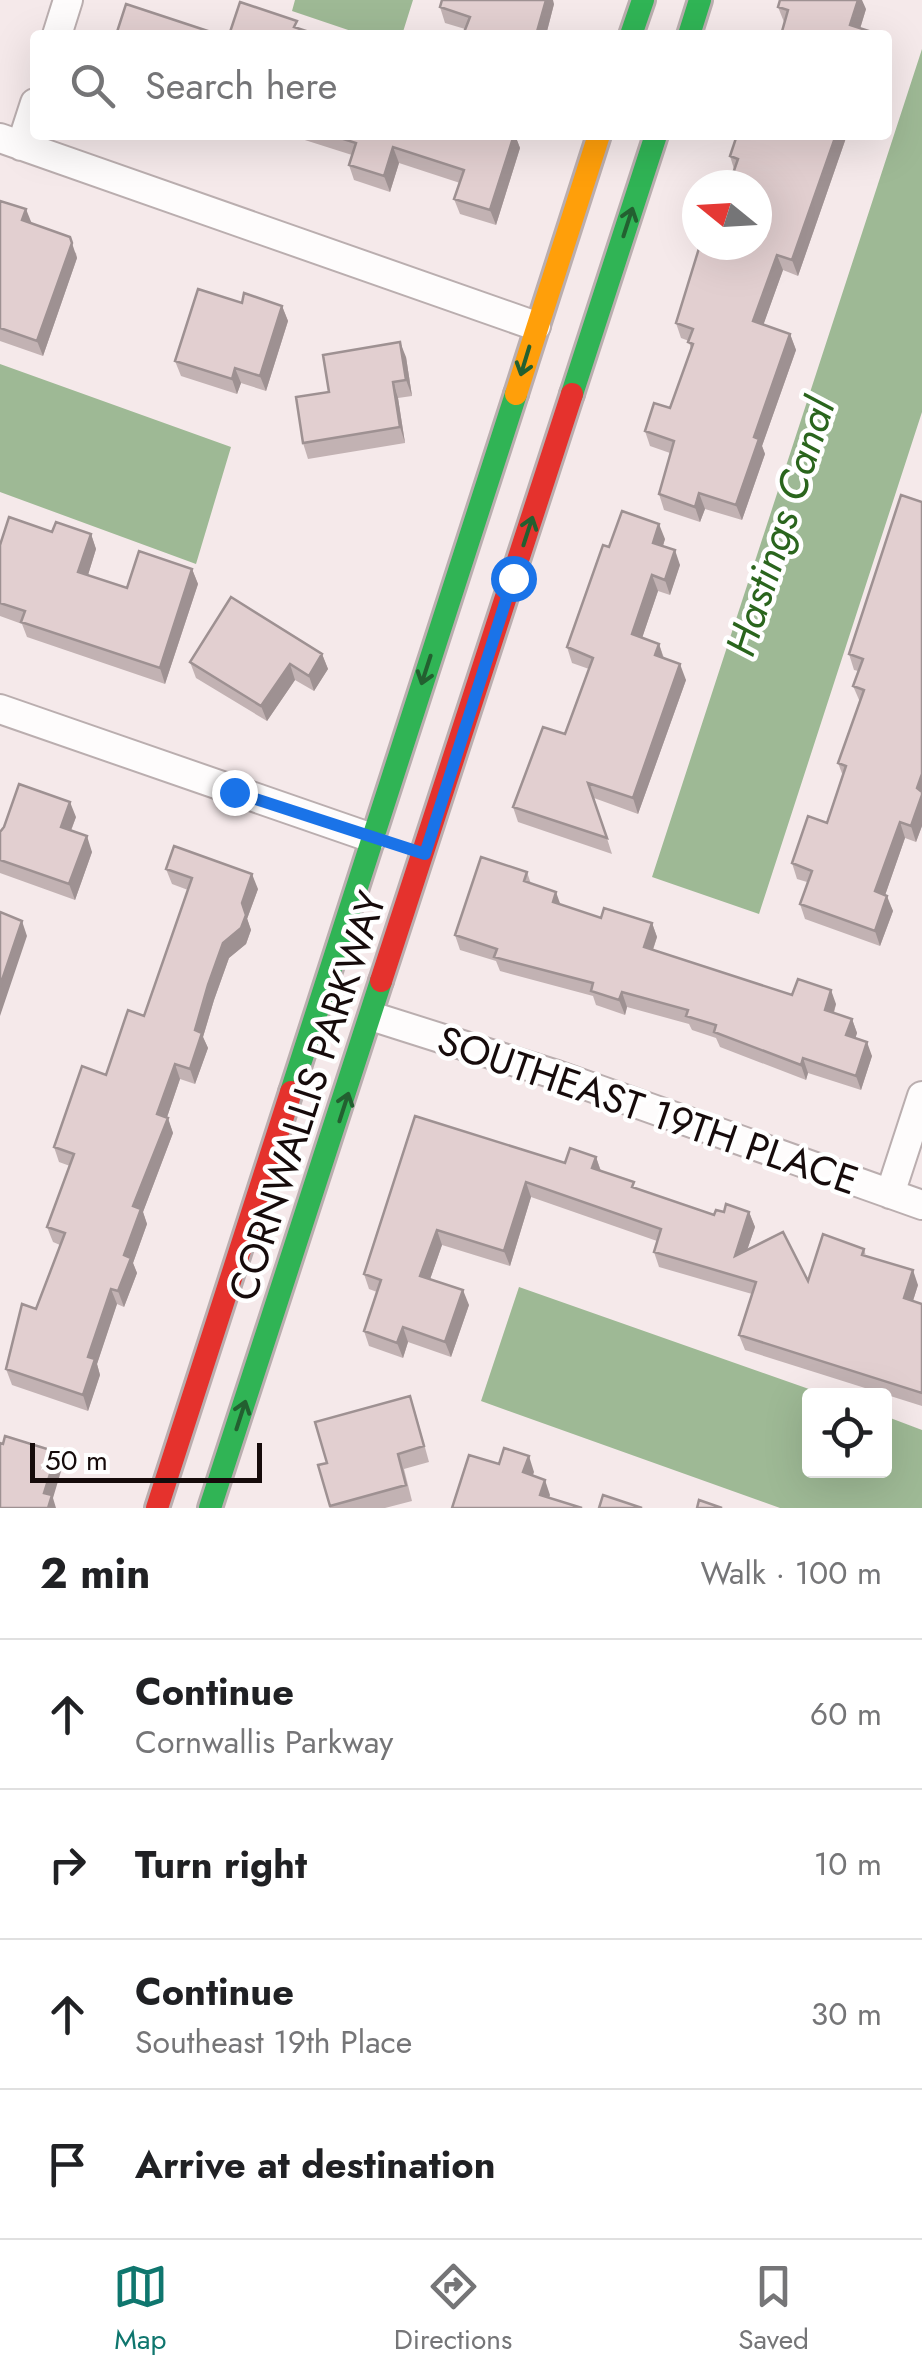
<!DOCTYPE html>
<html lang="en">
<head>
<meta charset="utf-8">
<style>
	body { margin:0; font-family:Jost,sans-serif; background:#f2f2f2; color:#202124 }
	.controls { position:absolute; right:30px; bottom:30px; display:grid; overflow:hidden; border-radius:10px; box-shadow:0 10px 40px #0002 }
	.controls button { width:90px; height:90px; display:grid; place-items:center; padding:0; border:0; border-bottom:2px solid #e0e0e0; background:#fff; color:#202124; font:50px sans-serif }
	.compass { position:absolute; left:682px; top:170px; width:90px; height:90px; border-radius:50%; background:#fff; box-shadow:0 10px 40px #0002; rotate:288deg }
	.scale { position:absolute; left:30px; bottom:25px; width:232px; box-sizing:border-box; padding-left:10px; border:5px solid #160b0b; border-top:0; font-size:28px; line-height:35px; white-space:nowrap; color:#160b0b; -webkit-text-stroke:8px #fff; paint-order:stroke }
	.stop { position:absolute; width:30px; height:30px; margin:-22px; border:8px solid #1a73e8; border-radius:50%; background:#fff }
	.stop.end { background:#1a73e8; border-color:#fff; box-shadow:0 2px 10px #0008 }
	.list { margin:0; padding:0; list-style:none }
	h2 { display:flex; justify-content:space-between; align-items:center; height:130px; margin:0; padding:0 40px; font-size:42px }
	h2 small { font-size:32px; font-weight:400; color:#757577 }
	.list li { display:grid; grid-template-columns:65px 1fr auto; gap:30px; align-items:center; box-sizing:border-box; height:150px; padding:0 40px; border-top:2px solid #e0e0e0 }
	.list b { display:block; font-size:38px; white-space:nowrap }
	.list p { margin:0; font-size:32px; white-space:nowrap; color:#757577 }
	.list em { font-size:32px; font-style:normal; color:#757577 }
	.icon { flex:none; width:55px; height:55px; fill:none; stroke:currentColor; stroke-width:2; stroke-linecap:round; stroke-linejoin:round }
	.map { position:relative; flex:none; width:922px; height:1508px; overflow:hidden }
	.search { position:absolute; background:#fff; box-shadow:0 10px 40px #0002; left:30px; right:30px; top:30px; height:110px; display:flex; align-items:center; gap:25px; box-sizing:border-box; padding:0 35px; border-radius:10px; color:#757577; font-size:38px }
	.sheet { height:730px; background:#fff }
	nav { display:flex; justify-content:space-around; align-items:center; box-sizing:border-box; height:140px; border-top:2px solid #e0e0e0; background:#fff; font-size:28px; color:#757577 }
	nav a { display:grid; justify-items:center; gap:5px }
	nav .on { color:#0f766e }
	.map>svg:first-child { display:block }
	.water { fill:#9eb995 }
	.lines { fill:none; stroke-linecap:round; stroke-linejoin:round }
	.street-casing { stroke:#baaeaf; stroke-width:32 }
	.fast-casing { stroke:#baaeaf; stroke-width:28 }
	.slow-casing { stroke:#baaeaf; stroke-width:28 }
	.jam-casing { stroke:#baaeaf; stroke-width:28 }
	.street { stroke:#fefcfc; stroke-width:28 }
	.fast { stroke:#30b455; stroke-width:22 }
	.slow { stroke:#ff9f0a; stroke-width:22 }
	.jam { stroke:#e5322d; stroke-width:22 }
	.wall { fill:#c2b2b3 }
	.shaded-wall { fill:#9e9192 }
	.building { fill:#e2cfd0; stroke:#9e9192; stroke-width:2.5 }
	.oneway { stroke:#236030 }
	.route { stroke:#1a73e8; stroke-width:12 }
	.labels { text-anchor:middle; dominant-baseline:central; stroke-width:9; stroke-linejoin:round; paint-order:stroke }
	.street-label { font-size:40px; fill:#160b0b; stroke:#fff }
	.water-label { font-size:42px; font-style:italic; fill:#2a651d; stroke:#fff }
</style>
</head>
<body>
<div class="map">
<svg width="922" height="1508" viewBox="0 0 922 1508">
	<rect width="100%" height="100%" fill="#f5e9ea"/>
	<!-- water -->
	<path class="water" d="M295 0H413L402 35H363L292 11Z
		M922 49V412L759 914 652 877Z
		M0 364 231 447 196 564 0 492Z
		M519 1287 826 1395 810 1396V1470H884L885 1416 922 1430V1508H780L481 1401Z"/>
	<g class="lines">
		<!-- street casing -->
		<g class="street-casing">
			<path id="street" d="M57 35 68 0
				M0 138 536 326
				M21 146 35 103
				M0 709 372 838
				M374 1017 557 1075 922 1205
				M890 1194 922 1096"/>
		</g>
		<!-- fast casing -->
		<g class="fast-casing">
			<path id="fast" d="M631 35 643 0
				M689 35 700 0
				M572 394 656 135
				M291 1092 516 394
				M210 1508 381 981"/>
		</g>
		<!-- slow casing -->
		<g class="slow-casing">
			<path id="slow" d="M516 394 599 135"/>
		</g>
		<!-- jam casing -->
		<g class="jam-casing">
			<path id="jam" d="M381 981 572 394
				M157 1508 291 1092"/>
		</g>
		<!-- street -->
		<use href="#street" class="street"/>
		<!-- fast -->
		<use href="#fast" class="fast"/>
		<!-- slow -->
		<use href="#slow" class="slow"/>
		<!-- jam -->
		<use href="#jam" class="jam"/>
	</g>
	<!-- wall -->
	<path class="wall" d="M554 4 546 35H463L465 29 445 23 440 7Z
		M778 7 866 9 860 29 784 22Z
		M289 135H515L520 148 496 225 460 214 454 199 460 183 399 163 390 192 354 180 349 165 352 155Z
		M847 135 798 276 783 270 763 325 790 334 796 350 762 446 765 454 742 520 705 509 700 522 664 510 659 494 670 453 650 446 645 431 670 408 691 350 689 341 681 338 676 323 757 245 730 156Z
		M0 201 76 253 77 258 43 356 0 341Z
		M242 303 282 306 288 321 266 391 241 383 237 394 181 376 175 361Z
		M406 357 412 396 398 398 405 443 308 459 303 443 329 392Z
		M922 502V826L916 842 905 838 885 895 893 911 880 946 805 919 800 904 807 882 797 879 792 863 827 823 843 776 838 763 860 702 853 686 858 671 854 670 849 654Z
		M52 532 91 534 96 549 88 575 127 588 192 569 198 584 165 684 27 637 22 624 0 616V545Z
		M665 539 663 546 680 565 670 595 658 591 642 638 659 644 664 658 686 680 638 814 594 798 612 854 518 822 513 807 565 734 589 669 572 663 567 647 609 547Z
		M322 654 328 669 314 691 295 680 267 721 196 678 190 662Z
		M76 817 71 831 92 852 75 900 0 873V832Z
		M166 869 258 889 247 919 251 930 246 944 229 958 214 1000 203 1037 208 1048 195 1084 180 1079 167 1117 173 1133 143 1212 147 1224 133 1263 137 1273 124 1307 117 1304 97 1364 100 1375 88 1411 12 1385 6 1369 36 1309 60 1245 53 1242 47 1227 70 1166 59 1162 54 1147 106 1075 144 1016 188 890 172 884Z
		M527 872 531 884 561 905 601 918 652 923 657 937 653 950 792 995 836 1004 834 1013 852 1019 857 1033 855 1038 872 1056 861 1090 808 1073 806 1080 720 1047 716 1038 692 1030 689 1024 627 1007 625 1015 596 1005 593 996 500 971 496 961 460 950 455 935Z
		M415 1116 565 1163 596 1157 601 1171 636 1189 714 1215 724 1212H749L755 1227 747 1250 808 1281 864 1249 866 1256 918 1285 913 1301 922 1304V1406L745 1350 739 1335 752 1294 659 1267 654 1252 657 1241 531 1197 510 1266 442 1245 430 1279 469 1305 451 1357 408 1342 403 1358 369 1346 364 1331 377 1292 369 1289 364 1274Z
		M415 1411 429 1462 404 1469 412 1501 385 1508H330L318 1465 327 1463Z"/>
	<!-- shaded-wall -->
	<path class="shaded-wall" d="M546 0H553L554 4 546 35H536Z
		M858 0H862L866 9 858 35 850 25Z
		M514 135H515L520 148 496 225 490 210Z
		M836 135H847L798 276 792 260Z
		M393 147 399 163 390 192 384 176Z
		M26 209 32 224 22 220Z
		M70 237 77 258 43 356 37 341Z
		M777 255 783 270 759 337 753 321Z
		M282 306 288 321 266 391 260 376Z
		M790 334 796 350 762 446 765 454 742 520 736 505 754 437Z
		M400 342 406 357 412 396 406 380Z
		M235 368 241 383 237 394 232 379Z
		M393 382 398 398 405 443 400 427Z
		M699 493 705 509 700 522 695 507Z
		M659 524 665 539 659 558 653 543Z
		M91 534 96 549 84 588 78 572Z
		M675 550 680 565 670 595 665 580Z
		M192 569 198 584 165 684 160 668Z
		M652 575 658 591 638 650 632 634Z
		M659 644 664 660 655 655Z
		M322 654 328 669 314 691 309 676Z
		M290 664 295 680 267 721 261 706Z
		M680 664 686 680 638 814 633 798Z
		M922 774V826L916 842 911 826 917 788Z
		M70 802 76 817 66 843 61 827Z
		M900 822 905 838 881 907 875 891Z
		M87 836 92 852 75 900 69 884Z
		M252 874 258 889 247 919 242 903Z
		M556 892 561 906 553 902Z
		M887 896 893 911 880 946 875 931Z
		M246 915 251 930 246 944 229 958 214 1000 203 1037 208 1048 195 1084 190 1069 195 1030 208 985 223 943Z
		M22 921 27 936 0 1016V986Z
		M652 923 657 937 649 961 644 947Z
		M831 990 836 1004 830 1024 825 1010Z
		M622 992 627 1007 625 1015 619 1000Z
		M852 1019 857 1033 852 1049 846 1035Z
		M867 1042 872 1056 861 1090 856 1076Z
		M803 1058 808 1073 806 1080 801 1065Z
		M175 1064 180 1079 163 1129 157 1114Z
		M168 1118 173 1133 143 1212 147 1224 133 1263 137 1273 124 1307 118 1291 133 1206Z
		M596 1157 601 1172 592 1168Z
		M526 1182 531 1197 510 1266 504 1251Z
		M749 1212 755 1227 740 1271 735 1256Z
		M437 1230 442 1245 426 1291 420 1276Z
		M913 1270 918 1285 909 1313 904 1298Z
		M111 1289 117 1304 97 1364 100 1375 88 1411 83 1395 88 1357Z
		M463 1290 469 1305 451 1357 445 1342Z
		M403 1327 408 1342 403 1358 397 1343Z
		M57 1452 62 1468 53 1498 56 1508H48L44 1493Z
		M529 1456 534 1472 529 1488 523 1472Z
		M545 1480 550 1495 546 1508 540 1495Z"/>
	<!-- building -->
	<path class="building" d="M442 0H546L536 35H463L470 17 440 7Z
		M780 0H858L850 25 872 32 871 35H781L788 10 778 7Z
		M240 2 297 21 294 27 318 35H229Z
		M126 4 220 35H116Z
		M331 135H514L490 210 454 199 464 170 393 147 384 176 349 165 356 143Z
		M737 135H836L792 260 777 255 753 321 790 334 754 437 759 439 736 505 699 493 695 507 659 494 674 441 645 431 654 403 670 408 693 344 688 342 693 329 676 323 700 245H757V185H729L738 159 730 156Z
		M0 201 26 209 22 220 70 237 72 243 37 341 0 328Z
		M198 289 242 303 244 293 282 306 260 376 235 368 232 379 175 361Z
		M400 342 406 380 393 382 400 427 303 443 296 397 329 392 323 355Z
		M901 495 922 502V774L917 788 922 792V795L911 826 900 822 875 891 887 896 875 931 800 904 812 871 792 863 808 816 827 823 846 766 838 763 864 690 853 686 863 659 849 654Z
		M622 511 659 524 653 543 675 550 665 580 652 575 632 634 659 644 655 655 680 664 633 798 588 783 607 838 513 807 543 727 565 734 593 658 567 647 603 545 609 547Z
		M9 517 52 532 56 522 91 534 78 572 127 588 139 551 192 569 160 668 21 622 25 611 0 603V545Z
		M231 597 322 654 309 676 290 664 261 706 190 662Z
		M19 784 70 802 61 827 87 836 69 884 0 860V832L4 827Z
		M174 846 252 874 242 903 246 915 241 928 223 943 208 985 195 1030 202 1033 190 1069 175 1064 157 1114 168 1118 133 1206 141 1209 124 1255 131 1258 118 1291 111 1289 88 1357 95 1359 83 1395 6 1369 22 1304 36 1309 65 1233 47 1227 74 1154 54 1147 82 1066 106 1075 128 1010 144 1016 192 878 166 869Z
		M481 857 527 872 524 881 556 892 553 902 601 918 604 908 652 923 644 947 792 995 798 979 831 990 825 1010 852 1019 846 1035 867 1042 856 1076 803 1058 801 1065 714 1032 716 1025 686 1016 688 1010 622 992 619 1000 591 991 593 983 494 957 497 949 455 935Z
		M0 912 22 921 0 986Z
		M415 1116 565 1163 570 1148 596 1157 592 1168 634 1182 632 1187 714 1215 716 1210 724 1212 726 1204 749 1212 735 1256 783 1232 808 1281 823 1234 864 1249 862 1255 913 1270 904 1298 922 1304V1393L739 1335 756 1282 654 1252 661 1229 526 1182 504 1251 437 1230 420 1276 463 1290 445 1342 403 1327 397 1343 364 1331 381 1280 364 1274Z
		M410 1396 424 1446 398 1454 406 1485 330 1506 318 1465 327 1463 315 1422Z
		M5 1436 57 1452 44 1493 52 1495 48 1508H0V1443L3 1444Z
		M504 1448 529 1456 523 1472 545 1480 540 1495 582 1508H452L469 1455 499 1464Z
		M603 1495 642 1508H599Z
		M699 1500 722 1508H697Z"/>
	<!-- one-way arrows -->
	<defs><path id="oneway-shaft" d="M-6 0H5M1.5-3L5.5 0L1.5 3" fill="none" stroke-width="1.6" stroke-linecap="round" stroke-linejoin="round" transform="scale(2.5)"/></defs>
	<g class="oneway">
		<use href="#oneway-shaft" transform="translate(628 222) rotate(-72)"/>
		<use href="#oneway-shaft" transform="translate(525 361) rotate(107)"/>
		<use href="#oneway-shaft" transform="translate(528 531) rotate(-72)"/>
		<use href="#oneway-shaft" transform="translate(426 670) rotate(108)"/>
		<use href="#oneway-shaft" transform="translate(344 1107) rotate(-72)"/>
		<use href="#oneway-shaft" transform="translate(241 1415) rotate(-72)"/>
	</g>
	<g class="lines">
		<!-- route -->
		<path class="route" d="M234 792 425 854 513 578"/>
	</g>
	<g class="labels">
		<!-- street labels -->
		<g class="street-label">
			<text transform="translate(307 1096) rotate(-72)">CORNWALLIS PARKWAY</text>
			<text transform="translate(648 1110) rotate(19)">SOUTHEAST 19TH PLACE</text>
		</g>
		<!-- water labels -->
		<g class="water-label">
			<text transform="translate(780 527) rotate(-72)">Hastings Canal</text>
		</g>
	</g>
</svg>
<div class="controls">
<button><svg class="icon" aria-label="locate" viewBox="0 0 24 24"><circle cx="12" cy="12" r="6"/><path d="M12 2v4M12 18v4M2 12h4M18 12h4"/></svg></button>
</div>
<svg class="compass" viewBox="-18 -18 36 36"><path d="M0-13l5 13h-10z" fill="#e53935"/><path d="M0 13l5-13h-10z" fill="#757577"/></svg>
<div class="scale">50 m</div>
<div class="stop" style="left:513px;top:578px"></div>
<div class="stop end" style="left:234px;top:792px"></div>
<div class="search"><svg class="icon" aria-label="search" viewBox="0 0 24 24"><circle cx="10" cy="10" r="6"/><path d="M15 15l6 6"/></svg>Search here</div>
</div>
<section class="sheet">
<h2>2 min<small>Walk · 100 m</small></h2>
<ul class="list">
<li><svg class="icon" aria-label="ahead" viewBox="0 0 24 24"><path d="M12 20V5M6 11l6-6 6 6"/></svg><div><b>Continue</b><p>Cornwallis Parkway</p></div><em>60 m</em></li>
<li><svg class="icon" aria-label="right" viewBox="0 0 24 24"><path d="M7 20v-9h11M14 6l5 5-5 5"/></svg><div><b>Turn right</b></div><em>10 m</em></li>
<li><svg class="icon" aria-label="ahead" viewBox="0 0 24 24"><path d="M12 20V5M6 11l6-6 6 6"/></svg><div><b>Continue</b><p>Southeast 19th Place</p></div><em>30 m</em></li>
<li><svg class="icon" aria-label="arrive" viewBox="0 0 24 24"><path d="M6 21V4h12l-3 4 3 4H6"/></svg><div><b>Arrive at destination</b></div></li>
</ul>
</section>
<nav>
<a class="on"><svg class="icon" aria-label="map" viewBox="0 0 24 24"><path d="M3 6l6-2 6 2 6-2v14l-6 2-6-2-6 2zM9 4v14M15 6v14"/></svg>Map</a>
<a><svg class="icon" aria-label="directions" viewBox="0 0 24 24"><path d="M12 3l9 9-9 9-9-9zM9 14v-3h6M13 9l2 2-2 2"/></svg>Directions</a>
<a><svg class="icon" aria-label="saved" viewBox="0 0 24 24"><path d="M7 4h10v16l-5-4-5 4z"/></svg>Saved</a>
</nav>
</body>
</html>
